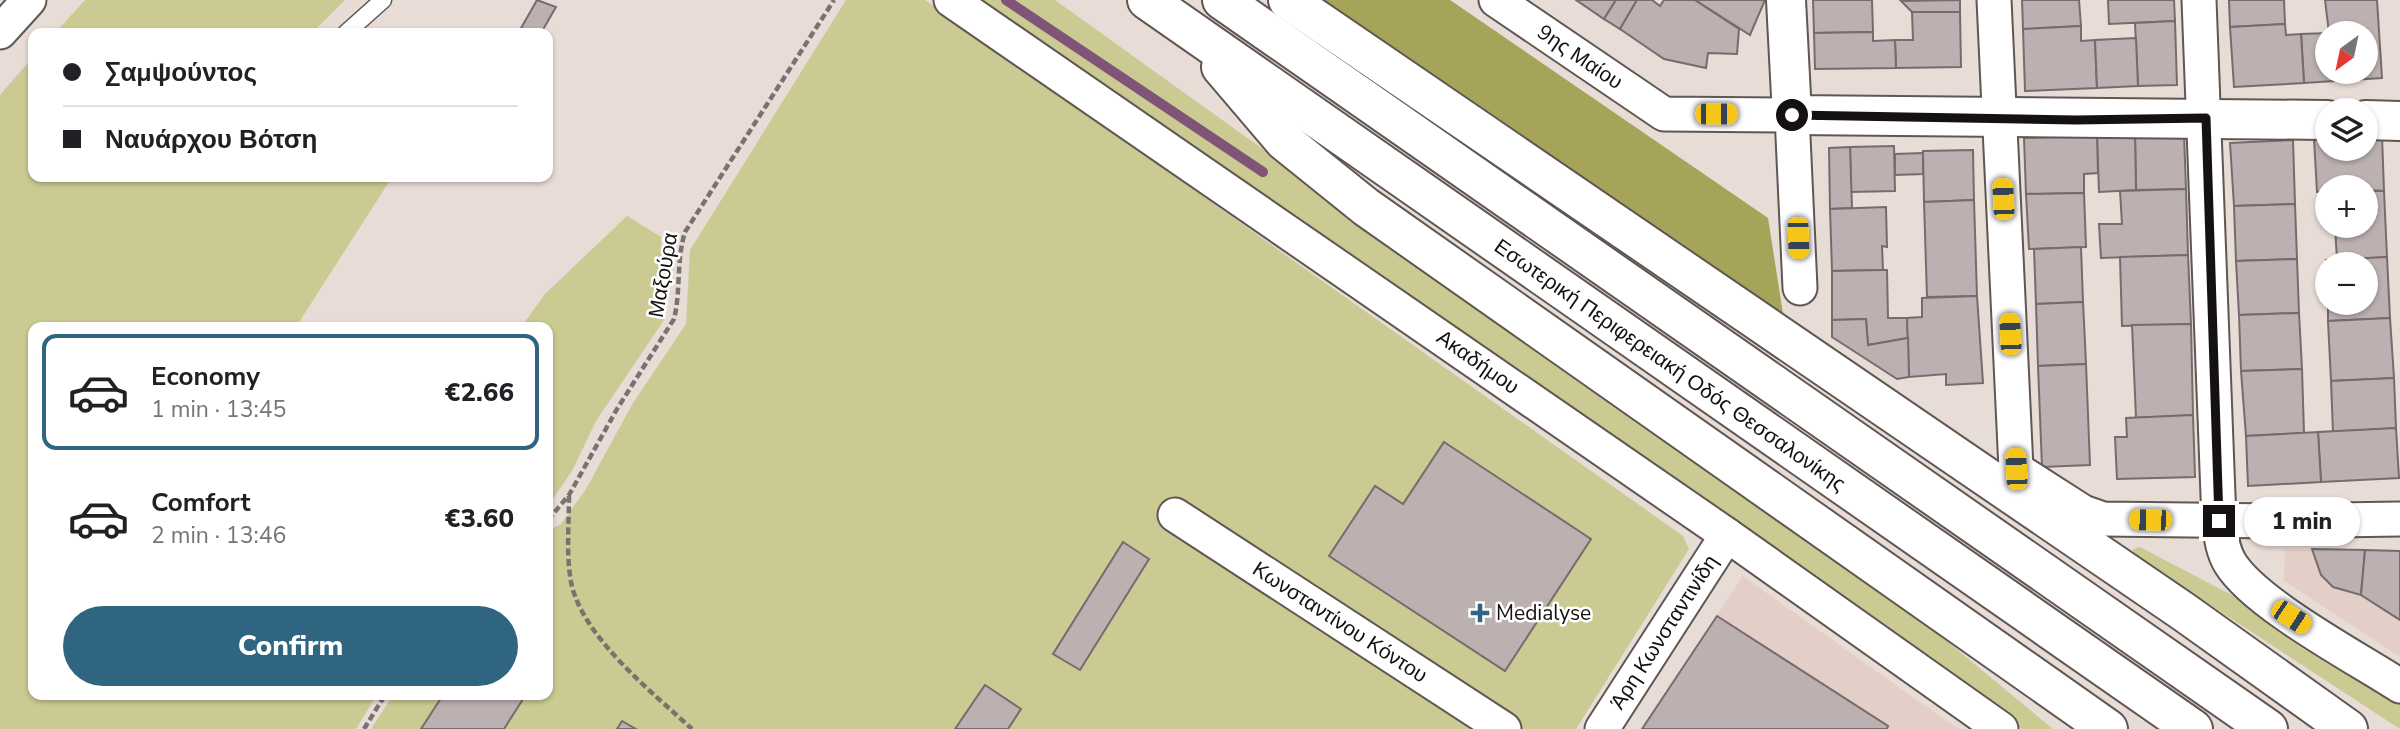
<!DOCTYPE html>
<html lang="en">
<head>
<meta charset="utf-8">
<style>
  :root { --surface:#fff; --page:#f6f6f6; --text:#202124; --muted:#757577; --line:#e0e0e0; --accent:#2f6581 }
  body { margin:0; font-family:"Nunito Sans",sans-serif; background:var(--page); color:var(--text); height:100vh; display:flex; flex-direction:column; font-size:26px; white-space:nowrap }
  * { box-sizing:border-box; margin:0 }
  p { font-size:23px; color:var(--muted) }
  .icon { flex:none; width:38px; height:38px; fill:none; stroke:currentColor; stroke-width:2; stroke-linecap:round; stroke-linejoin:round }
  .map { position:relative; flex:1; overflow:hidden }
  .panel { position:absolute; left:28px; top:322px; width:525px; height:378px; display:flex; flex-direction:column; background:var(--surface); border-radius:14px; box-shadow:0 2px 5px #0004 }
  .panel>* { flex:none }
  .top-card { position:absolute; left:28px; top:28px; width:525px; height:154px; border-radius:14px; box-shadow:0 2px 5px #0004; display:grid; align-content:center; height:154px; padding:0 35px; background:var(--surface) }
  .needle { width:46px; rotate:213deg }
  .controls { position:absolute; left:2315px; top:21px; display:grid; gap:14px }
  .controls a { display:grid; place-items:center; width:63px; height:63px; border-radius:50%; background:var(--surface); box-shadow:0 2px 5px #0004; font-size:35px }
  .end { position:absolute; width:32px; height:32px; margin:-16px; border:9px solid #151110; background:#fff; box-shadow:0 0 0 4px #fff }
  .from { border-radius:50% }
  .bubble { position:absolute; height:49px; border-radius:24px; background:var(--surface); box-shadow:0 2px 5px #0004; font-size:23px; font-weight:800; line-height:49px; text-align:center }
  .car { position:absolute; width:21px; height:42px; margin:-21px -10px; border-radius:9px; box-shadow:0 0 5px 2px #0007; background:linear-gradient(#f5c518 24%,#345 0 40%,#f5c518 0 76%,#345 0 86%,#f5c518 0) }
  .top-card b { display:flex; align-items:center; gap:24px; height:66px; font-size:26px }
  .top-card b+b { border-top:2px solid var(--line) }
  .top-card i { width:18px; height:18px; background:var(--text) }
  ul { padding:12px 0 0; list-style:none }
  li { display:flex; align-items:center; gap:21px; height:116px; margin:0 14px 10px; padding:0 21px; border:4px solid transparent; border-radius:14px }
  li div { flex:1 }
  li b { display:block; font-size:26px }
  li em { font-style:normal; font-weight:800 }
  li.selected { border-color:var(--accent) }
  li>.icon { width:63px; height:63px; stroke-width:1.5 }
  .primary-button { display:flex; gap:14px; margin-top:auto; padding:14px 35px }
  .primary-button a { flex:1; height:80px; border-radius:42px; background:var(--accent); color:#fff; font-size:28px; font-weight:800; line-height:80px; text-align:center }
  .map>svg:first-child { display:block }
  .built { fill:#e4cfc8 }
  .green { fill:#caca92 }
  .forest { fill:#a6a458 }
  .lines { fill:none; stroke-linecap:round; stroke-linejoin:round }
  .stream { stroke:#7f5476; stroke-width:10 }
  .building { fill:#bcb0b1; stroke:#776b6d; stroke-width:2; fill-rule:evenodd }
  .lane-casing { stroke:#605652; stroke-width:19 }
  .street-casing { stroke:#605652; stroke-width:37 }
  .secondary-casing { stroke:#605652; stroke-width:42 }
  .highway-casing { stroke:#605652; stroke-width:42 }
  .path { stroke:#7a726f; stroke-width:4.5; stroke-dasharray:7 3.5; stroke-linecap:butt }
  .lane { stroke:#fff; stroke-width:16 }
  .street { stroke:#fff; stroke-width:33 }
  .secondary { stroke:#fff; stroke-width:38 }
  .highway { stroke:#fff; stroke-width:38 }
  .route { stroke:#151110; stroke-width:9 }
  .poi-dot { fill:#2f6581; stroke:#fff; stroke-width:2.5 }
  .labels { text-anchor:middle; dominant-baseline:central; stroke-width:5; stroke-linejoin:round; paint-order:stroke }
  .street-label { font-size:21px; fill:#151110; stroke:#fff }
  .poi-label { font-size:21px; fill:#151110; stroke:#fff; text-anchor:start }
</style>
</head>
<body>
<div class="map">
<svg width="2400" height="729" viewBox="0 0 2400 729">
  <rect width="100%" height="100%" fill="#e8dcd7"/>
  <!-- built -->
  <g class="built">
    <polygon points="2285,549 2400,551 2400,657 2284,581"/>
    <polygon points="1743,576 1914,698 1959,729 1642,729"/>
  </g>
  <!-- green -->
  <g class="green">
    <polygon points="85,0 345,0 312,33 55,33"/>
    <polygon points="846,0 925,0 1683,536 1689,549 1576,729 371,729 393,695 548,695 548,531 561,524 586,489 633,403 686,324 690,250"/>
    <polygon points="971,0 1055,0 1932,629 2053,729 2022,729 1273,200"/>
    <polygon points="33,57 33,177 392,177 296,327 33,327 33,695 377,695 356,729 0,729 0,95"/>
    <polygon points="627,216 661,237 664,320 596,421 572,471 548,506 548,327 521,327 545,294"/>
    <polygon points="2140,547 2245,602 2400,704 2400,729 2134,555 2133,549"/>
  </g>
  <!-- forest -->
  <polygon class="forest" points="1318,0 1450,0 1768,218 1784,320"/>
  <g class="lines">
    <!-- stream -->
    <polyline class="stream" points="1006,0 1263,172"/>
  </g>
  <!-- building -->
  <g class="building">
    <polygon points="537,0 556,7 541,33 525,33 520,30"/>
    <polygon points="1576,0 1616,0 1604,19"/>
    <polygon points="1616,0 1637,0 1620,29 1604,19"/>
    <polygon points="1637,0 1652,0 1660,6 1664,0 1695,0 1739,29 1737,54 1708,53 1706,68 1664,59 1620,29"/>
    <polygon points="1695,0 1765,0 1750,35"/>
    <polygon points="1813,0 1872,0 1873,32 1814,33"/>
    <polygon points="1960,0 1960,12 1912,12 1901,1"/>
    <polygon points="2022,0 2079,0 2081,26 2023,29"/>
    <polygon points="2108,0 2174,0 2175,21 2109,24"/>
    <polygon points="2229,0 2284,0 2285,24 2230,27"/>
    <path d="M2325,0H2377L2382,78L2304,83L2301,34L2329,33ZM2328,33H2366V72H2328Z"/>
    <polygon points="1912,12 1960,12 1961,67 1896,68 1895,40 1913,40"/>
    <polygon points="2175,21 2177,85 2138,86 2135,23"/>
    <polygon points="2285,24 2286,35 2301,34 2304,83 2234,87 2230,27"/>
    <polygon points="2081,26 2081,41 2095,40 2097,88 2025,91 2023,29"/>
    <polygon points="1873,32 1873,41 1895,40 1896,68 1815,69 1814,33"/>
    <polygon points="2136,38 2138,86 2097,88 2095,40"/>
    <polygon points="2184,134 2186,189 2136,190 2135,135"/>
    <polygon points="2135,135 2136,190 2099,192 2097,136"/>
    <polygon points="2097,136 2098,173 2084,174 2084,193 2026,194 2024,138"/>
    <polygon points="2366,136 2382,136 2384,191 2328,187 2328,191 2317,192 2314,139 2328,138 2328,149 2366,149"/>
    <polygon points="2293,140 2295,204 2234,206 2230,143"/>
    <polygon points="1894,146 1895,191 1851,192 1850,147"/>
    <polygon points="1850,147 1852,208 1830,209 1829,148"/>
    <polygon points="1973,150 1974,200 1924,202 1923,151"/>
    <polygon points="1923,153 1923,174 1895,175 1895,154"/>
    <polygon points="2186,189 2188,255 2101,258 2099,224 2122,224 2120,191"/>
    <polygon points="2366,191 2384,191 2387,257 2337,260 2335,226 2366,226"/>
    <polygon points="2084,193 2086,247 2029,249 2026,194"/>
    <polygon points="1974,200 1977,296 1927,297 1924,202"/>
    <polygon points="2295,204 2297,259 2236,261 2234,206"/>
    <polygon points="1886,207 1887,247 1882,246 1883,270 1832,271 1830,209"/>
    <polygon points="2081,247 2083,302 2036,304 2034,249"/>
    <polygon points="2188,255 2191,324 2122,326 2120,257"/>
    <polygon points="2387,257 2390,318 2328,321 2328,303 2366,303 2366,264 2328,264 2328,295 2326,260"/>
    <polygon points="2297,259 2299,313 2239,315 2236,261"/>
    <polygon points="1883,270 1887,270 1888,318 1907,318 1908,338 1868,345 1866,319 1832,320 1832,271"/>
    <polygon points="1977,296 1983,383 1946,385 1946,374 1909,377 1907,318 1922,317 1922,298"/>
    <polygon points="2083,302 2086,364 2038,366 2036,304"/>
    <polygon points="2299,313 2302,369 2241,371 2239,315"/>
    <polygon points="2390,318 2394,378 2331,381 2328,321"/>
    <polygon points="1866,319 1868,345 1908,338 1909,377 1897,379 1832,337 1832,320"/>
    <polygon points="2191,324 2193,415 2136,418 2132,325"/>
    <polygon points="2086,364 2090,465 2042,467 2038,366"/>
    <polygon points="2302,369 2304,433 2246,436 2241,371"/>
    <polygon points="2394,378 2396,428 2333,432 2331,381"/>
    <polygon points="2193,415 2195,477 2117,479 2115,437 2127,437 2126,418"/>
    <polygon points="2396,428 2399,478 2321,482 2318,432"/>
    <polygon points="2318,432 2321,482 2248,486 2246,436"/>
    <polygon points="1444,442 1591,539 1505,671 1329,556 1375,486 1403,504"/>
    <polygon points="1123,542 1149,559 1080,670 1053,654"/>
    <polygon points="2312,549 2365,550 2361,595 2333,587 2321,575"/>
    <polygon points="2365,550 2400,551 2400,620 2361,595"/>
    <polygon points="1717,616 1888,726 1887,729 1642,729"/>
    <polygon points="985,685 1021,709 1008,729 955,729"/>
    <polygon points="443,695 517,695 523,699 504,729 421,729"/>
    <polygon points="622,721 636,729 617,729"/>
  </g>
  <g class="lines">
    <!-- lane casing -->
    <g class="lane-casing">
      <polyline id="lane" points="346,33 383,0"/>
    </g>
    <!-- street casing -->
    <g class="street-casing">
      <g id="street">
        <polyline points="951,0 1727,535 2001,729"/>
        <polyline points="1496,0 1664,114 1792,115 1800,288"/>
        <polyline points="1994,0 2016,469 2083,512 2103,519 2277,521 2400,519"/>
        <path d="M2199,0L2219,521C2221,535 2222,550 2230,563C2255,604 2357,658 2400,686"/>
        <polyline points="0,32 29,0"/>
        <polyline points="1175,515 1504,729"/>
        <polyline points="1602,729 1727,535"/>
      </g>
    </g>
    <!-- secondary casing -->
    <g class="secondary-casing">
      <g id="secondary">
        <polyline points="1786,0 1792,115 2328,120"/>
        <polyline points="2366,120 2400,121"/>
      </g>
    </g>
    <!-- highway casing -->
    <g class="highway-casing">
      <g id="highway">
        <polyline points="1147,0 2193,729"/>
        <polyline points="1222,0 2268,729"/>
        <polyline points="1288,0 2184,612 2348,729"/>
        <polyline points="1221,67 1284,141 1366,207 2108,729"/>
      </g>
    </g>
    <!-- path -->
    <g class="path">
      <path d="M569,496C569,524 566,554 571,582C582,637 652,692 692,729"/>
      <path d="M548,520L569,495L617,409L674,319C681,291 676,261 685,232L834,0"/>
      <polyline points="364,729 385,695"/>
    </g>
    <!-- lane -->
    <use href="#lane" class="lane"/>
    <!-- street -->
    <use href="#street" class="street"/>
    <!-- secondary -->
    <use href="#secondary" class="secondary"/>
    <!-- highway -->
    <use href="#highway" class="highway"/>
  </g>
  <g class="lines">
    <!-- route -->
    <polyline class="route" points="1792,115 2076,120 2206,118 2219,521"/>
  </g>
  <!-- markers -->
  <path class="poi-dot" d="M1476.5 602.5h7v7h7v7h-7v7h-7v-7h-7v-7h7z"/>
  <g class="labels">
    <!-- street labels -->
    <g class="street-label">
      <text transform="translate(1580 57) rotate(34)">9ης Μαίου</text>
      <text transform="translate(663 275) rotate(-80)">Μαξούρα</text>
      <text transform="translate(1478 362) rotate(35)">Ακαδήμου</text>
      <text transform="translate(1670 365) rotate(35)">Εσωτερική Περιφερειακή Οδός Θεσσαλονίκης</text>
      <text transform="translate(1340 622) rotate(33)">Κωνσταντίνου Κόντου</text>
      <text transform="translate(1664 632) rotate(-57)">Άρη Κωνσταντινίδη</text>
    </g>
    <!-- poi labels -->
    <g class="poi-label">
      <text x="1496" y="613">Medialyse</text>
    </g>
  </g>
</svg>
<div class="controls">
<a><svg class="needle" viewBox="-14 -14 28 28"><path d="M0-13l5 13h-10z" fill="#e53935"/><path d="M0 13l5-13h-10z" fill="#757577"/></svg></a>
<a><svg class="icon" aria-label="layers" viewBox="0 0 24 24"><path d="M12 4l9 5-9 5-9-5zM3 14l9 5 9-5"/></svg></a>
<a>+</a>
<a>−</a>
</div>
<i class="end from" style="left:1792px;top:115px"></i>
<i class="end" style="left:2219px;top:521px"></i>
<div class="bubble" style="left:2244px;top:497px;width:116px">1 min</div>
<i class="car" style="left:1716px;top:114px;rotate:90deg"></i>
<i class="car" style="left:2003px;top:199px;rotate:357deg"></i>
<i class="car" style="left:1798px;top:238px;rotate:178deg"></i>
<i class="car" style="left:2010px;top:334px;rotate:357deg"></i>
<i class="car" style="left:2016px;top:469px;rotate:357deg"></i>
<i class="car" style="left:2150px;top:520px;rotate:271deg"></i>
<i class="car" style="left:2291px;top:617px;rotate:123deg"></i>
<div class="top-card">
<b><i class="from"></i>Σαμψούντος</b>
<b><i></i>Ναυάρχου Βότση</b>
</div>
<section class="panel">
<ul>
<li class="selected"><svg class="icon" aria-label="car" viewBox="0 0 24 24"><path d="M5 17H2v-5l4-1 3-4h7l3 4 3 1v5h-3M9 17h6M6 11h13"/><circle cx="7" cy="17" r="2"/><circle cx="17" cy="17" r="2"/></svg><div><b>Economy</b><p>1 min · 13:45</p></div><em>€2.66</em></li>
<li><svg class="icon" aria-label="car" viewBox="0 0 24 24"><path d="M5 17H2v-5l4-1 3-4h7l3 4 3 1v5h-3M9 17h6M6 11h13"/><circle cx="7" cy="17" r="2"/><circle cx="17" cy="17" r="2"/></svg><div><b>Comfort</b><p>2 min · 13:46</p></div><em>€3.60</em></li>
</ul>
<div class="primary-button"><a>Confirm</a></div>
</section>
</div>
</body>
</html>
